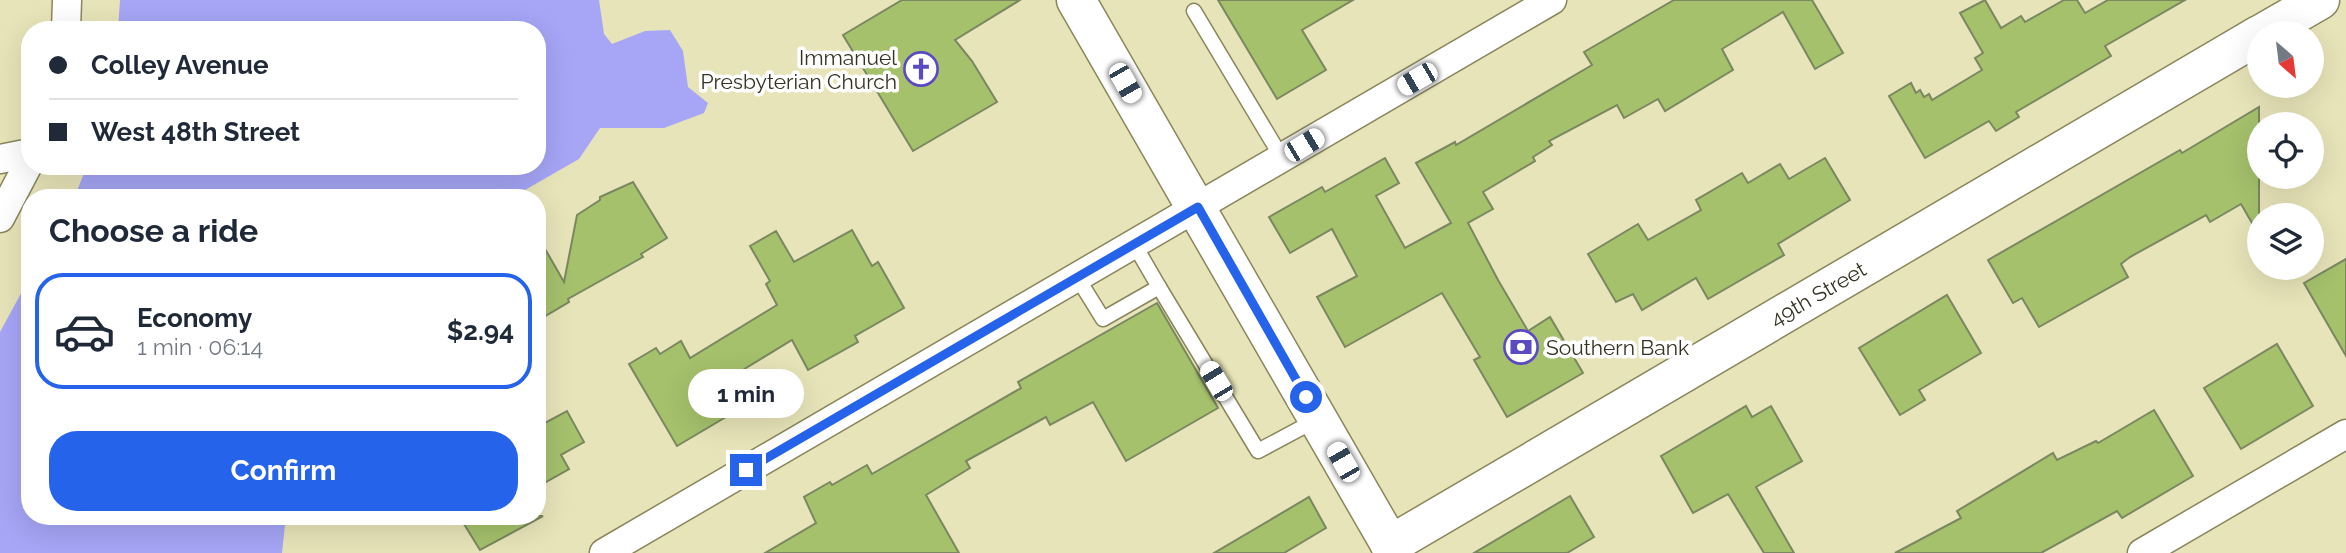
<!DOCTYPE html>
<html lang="en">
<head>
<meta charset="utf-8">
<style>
  :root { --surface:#fff; --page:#f2f2f3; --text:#1f2937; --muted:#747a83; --line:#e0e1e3; --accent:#2563eb }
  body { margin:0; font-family:Raleway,sans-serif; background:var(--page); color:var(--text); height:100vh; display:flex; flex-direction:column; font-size:26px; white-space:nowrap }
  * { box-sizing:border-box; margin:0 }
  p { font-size:23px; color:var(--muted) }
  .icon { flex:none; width:38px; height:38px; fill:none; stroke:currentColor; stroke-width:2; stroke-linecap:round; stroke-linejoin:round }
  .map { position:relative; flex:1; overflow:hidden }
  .panel { position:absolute; left:21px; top:189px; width:525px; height:336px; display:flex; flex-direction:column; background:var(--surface); border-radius:28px; box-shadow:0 7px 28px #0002 }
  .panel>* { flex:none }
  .hud { position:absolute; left:21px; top:21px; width:525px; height:154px; border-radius:28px; box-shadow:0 7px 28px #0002; display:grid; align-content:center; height:154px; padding:0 28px; background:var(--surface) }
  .needle { width:46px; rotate:152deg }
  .controls { position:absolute; left:2247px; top:21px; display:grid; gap:14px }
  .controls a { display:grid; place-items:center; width:77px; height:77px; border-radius:50%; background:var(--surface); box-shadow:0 7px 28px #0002; font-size:35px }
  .end { position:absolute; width:32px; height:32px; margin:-16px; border:9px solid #2563eb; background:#fff; box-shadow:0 0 0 4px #fff }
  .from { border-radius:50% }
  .bubble { position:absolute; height:49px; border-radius:24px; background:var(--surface); box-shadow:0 7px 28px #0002; font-size:23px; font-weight:700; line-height:49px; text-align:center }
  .car { position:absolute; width:21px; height:42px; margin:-21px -10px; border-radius:9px; box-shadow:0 0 5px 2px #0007; background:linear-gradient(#fff 24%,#345 0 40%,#fff 0 76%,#345 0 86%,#fff 0) }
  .hud b { display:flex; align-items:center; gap:24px; height:66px; font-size:26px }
  .hud b+b { border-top:2px solid var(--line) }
  .hud i { width:18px; height:18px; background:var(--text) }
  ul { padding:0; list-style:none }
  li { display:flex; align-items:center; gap:21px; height:116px; margin:0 14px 10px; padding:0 14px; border:4px solid transparent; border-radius:28px }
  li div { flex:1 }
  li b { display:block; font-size:26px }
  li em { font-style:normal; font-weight:700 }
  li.active { border-color:var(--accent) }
  li>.icon { width:63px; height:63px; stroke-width:1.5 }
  h2 { padding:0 28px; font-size:32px; line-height:84px }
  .primary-button { display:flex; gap:14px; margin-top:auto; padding:14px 28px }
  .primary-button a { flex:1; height:80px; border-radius:28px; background:var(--accent); color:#fff; font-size:28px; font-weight:700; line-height:80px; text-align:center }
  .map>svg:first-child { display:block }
  .water { fill:#a6a5f6 }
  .building { fill:#a5c16c; stroke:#7a8761; stroke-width:2 }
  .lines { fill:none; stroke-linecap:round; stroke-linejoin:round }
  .lane-casing { stroke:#89865d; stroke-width:17 }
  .street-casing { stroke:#89865d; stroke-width:31 }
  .secondary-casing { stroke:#89865d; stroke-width:41 }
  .lane { stroke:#fff; stroke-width:14 }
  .street { stroke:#fff; stroke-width:28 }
  .secondary { stroke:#fff; stroke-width:38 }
  .route { stroke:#2563eb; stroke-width:9 }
  .labels { text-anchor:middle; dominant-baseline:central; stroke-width:7; stroke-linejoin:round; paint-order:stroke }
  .poi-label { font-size:21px; fill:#343322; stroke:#fff; text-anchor:end }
  .street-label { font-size:21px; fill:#343322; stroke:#fff }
</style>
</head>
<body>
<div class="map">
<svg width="2346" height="553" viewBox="0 0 2346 553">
  <rect width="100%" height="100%" fill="#e8e4b9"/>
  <!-- water -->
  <g class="water">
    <polygon points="120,0 599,0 604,34 612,44 645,31 670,30 683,51 688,87 708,103 704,113 664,128 600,128 579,159 511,198 74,198 87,166 537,166 537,30 118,30"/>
    <polygon points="30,277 30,516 286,516 282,553 0,553 0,332"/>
  </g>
  <!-- building -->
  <g class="building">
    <polygon points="902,0 1020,0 955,40 972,61 997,102 913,151 843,35"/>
    <polygon points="1218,0 1353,0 1302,30 1326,70 1277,99"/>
    <polygon points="1674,0 1812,0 1843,53 1815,69 1783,12 1722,49 1733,70 1665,111 1658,99 1624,118 1617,105 1549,141 1552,145 1533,157 1535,161 1483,192 1493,209 1468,223 1498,280 1528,331 1550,317 1583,373 1507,417 1474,360 1480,357 1442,293 1345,347 1317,297 1357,276 1332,229 1290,253 1269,217 1322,187 1325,192 1385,158 1399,183 1376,196 1405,248 1451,223 1416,163 1455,142 1456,145 1592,65 1584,52"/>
    <polygon points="1985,0 2001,28 2021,16 2025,22 2064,0 2077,0 2085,13 2108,0 2185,0 2105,46 2111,56 2016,112 2019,117 1996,131 1989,121 1925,158 1889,96 1911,83 1916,93 1920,90 1924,97 1929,94 1932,100 1982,70 1975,58 1983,53 1960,13"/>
    <polygon points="2259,107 2259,235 2241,204 2210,222 2206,215 2130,257 2121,264 2128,277 2039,327 2022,298 2013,303 1988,260 2180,150 2182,153"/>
    <polygon points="1825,158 1850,200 1778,244 1784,255 1708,299 1696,278 1642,310 1633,294 1616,302 1588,254 1638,224 1648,240 1701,210 1696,200 1742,173 1748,183 1780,164 1789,179"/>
    <polygon points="633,182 667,238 641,254 643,257 568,299 569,302 537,321 537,235 564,282 577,215 600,200 600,197"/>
    <polygon points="852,230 872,266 878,262 904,308 855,336 858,342 808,370 792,340 746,368 710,391 726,417 677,446 629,364 656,348 660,354 681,341 690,358 777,305 766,284 770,281 750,246 776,231 794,262"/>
    <polygon points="2346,259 2346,356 2304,283"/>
    <polygon points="1947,295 1981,353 1919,390 1925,400 1900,415 1859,348"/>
    <polygon points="1157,303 1218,408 1126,461 1093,402 1050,425 1046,417 966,461 970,468 926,495 959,553 765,553 816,523 804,497 830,482 832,485 867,465 872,474 1021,388 1018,382"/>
    <polygon points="2277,344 2313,406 2241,449 2204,388"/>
    <polygon points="1746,406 1752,417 1771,406 1802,461 1756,487 1794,553 1764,553 1728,494 1693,513 1661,456"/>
    <polygon points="537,409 545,423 567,411 584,442 561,455 569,469 537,487"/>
    <polygon points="2154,410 2193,476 2122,518 2117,511 2041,553 1895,553 1961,518 1957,511 2053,453 2057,460 2096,441 2098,443"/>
    <polygon points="1570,496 1594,537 1567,553 1474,553"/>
    <polygon points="1309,497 1326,528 1284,553 1214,553"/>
    <polygon points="459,516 543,516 480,550"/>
  </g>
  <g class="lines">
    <!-- lane casing -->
    <g class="lane-casing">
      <g id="lane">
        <polyline points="1194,11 1282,158"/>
        <polyline points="1077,277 1103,319 1159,287 1134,244"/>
        <polyline points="1159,287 1258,451 1316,420"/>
      </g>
    </g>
    <!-- street casing -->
    <g class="street-casing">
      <g id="street">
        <polyline points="66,30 67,0"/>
        <polyline points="0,159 30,153"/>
        <polyline points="0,218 30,161"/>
        <polyline points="604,553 1552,0"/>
        <polyline points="2142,553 2346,434"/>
      </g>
    </g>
    <!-- secondary casing -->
    <g class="secondary-casing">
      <g id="secondary">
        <polyline points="1076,0 1395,553"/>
        <polyline points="2263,33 2320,0"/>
        <polyline points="1390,545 2259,35"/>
      </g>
    </g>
    <!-- lane -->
    <use href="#lane" class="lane"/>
    <!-- street -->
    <use href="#street" class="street"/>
    <!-- secondary -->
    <use href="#secondary" class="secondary"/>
  </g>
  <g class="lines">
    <!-- route -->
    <polyline class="route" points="746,470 1198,207 1306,397"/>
  </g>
  <!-- icons -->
  <defs>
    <g id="church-ring" transform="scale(1.75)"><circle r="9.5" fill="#fff" stroke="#5b4ac2" stroke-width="1.5"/><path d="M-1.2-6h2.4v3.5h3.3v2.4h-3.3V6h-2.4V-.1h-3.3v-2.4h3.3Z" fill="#5b4ac2"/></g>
    <g id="bank-ring" transform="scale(1.75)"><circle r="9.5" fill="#fff" stroke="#5b4ac2" stroke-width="1.5"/><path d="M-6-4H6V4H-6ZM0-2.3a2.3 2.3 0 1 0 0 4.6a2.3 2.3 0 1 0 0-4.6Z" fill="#5b4ac2"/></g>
  </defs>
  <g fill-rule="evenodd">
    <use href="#church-ring" x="921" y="69"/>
    <use href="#bank-ring" x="1521" y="347"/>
  </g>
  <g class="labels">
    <!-- poi labels -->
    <g class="poi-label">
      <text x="897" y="57">Immanuel<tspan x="897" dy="24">Presbyterian Church</tspan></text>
      <text x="1546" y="347" text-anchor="start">Southern Bank</text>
    </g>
    <!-- street labels -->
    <g class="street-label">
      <text transform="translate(1818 294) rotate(-30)">49th Street</text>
    </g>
  </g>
</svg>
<div class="controls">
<a><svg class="needle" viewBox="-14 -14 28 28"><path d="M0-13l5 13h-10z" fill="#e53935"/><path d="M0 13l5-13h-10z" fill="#747a83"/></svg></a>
<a><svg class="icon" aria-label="locate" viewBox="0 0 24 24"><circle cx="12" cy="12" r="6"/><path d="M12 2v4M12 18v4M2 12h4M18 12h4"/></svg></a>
<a><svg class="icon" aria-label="layers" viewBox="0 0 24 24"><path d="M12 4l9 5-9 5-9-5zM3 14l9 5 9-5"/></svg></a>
</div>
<i class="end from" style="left:1306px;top:397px"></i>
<i class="end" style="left:746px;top:470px"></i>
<div class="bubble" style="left:688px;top:369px;width:116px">1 min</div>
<i class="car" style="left:1417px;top:79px;rotate:240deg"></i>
<i class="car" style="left:1125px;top:83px;rotate:150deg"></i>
<i class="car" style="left:1304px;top:145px;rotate:59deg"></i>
<i class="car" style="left:1216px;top:381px;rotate:329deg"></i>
<i class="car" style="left:1343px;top:462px;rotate:330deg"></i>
<div class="hud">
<b><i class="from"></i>Colley Avenue</b>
<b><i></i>West 48th Street</b>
</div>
<section class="panel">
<h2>Choose a ride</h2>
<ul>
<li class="active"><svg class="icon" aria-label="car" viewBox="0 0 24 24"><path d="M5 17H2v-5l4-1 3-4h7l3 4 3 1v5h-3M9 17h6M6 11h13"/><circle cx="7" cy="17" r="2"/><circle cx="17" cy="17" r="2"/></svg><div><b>Economy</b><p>1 min · 06:14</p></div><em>$2.94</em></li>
</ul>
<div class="primary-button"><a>Confirm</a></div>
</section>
</div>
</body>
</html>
